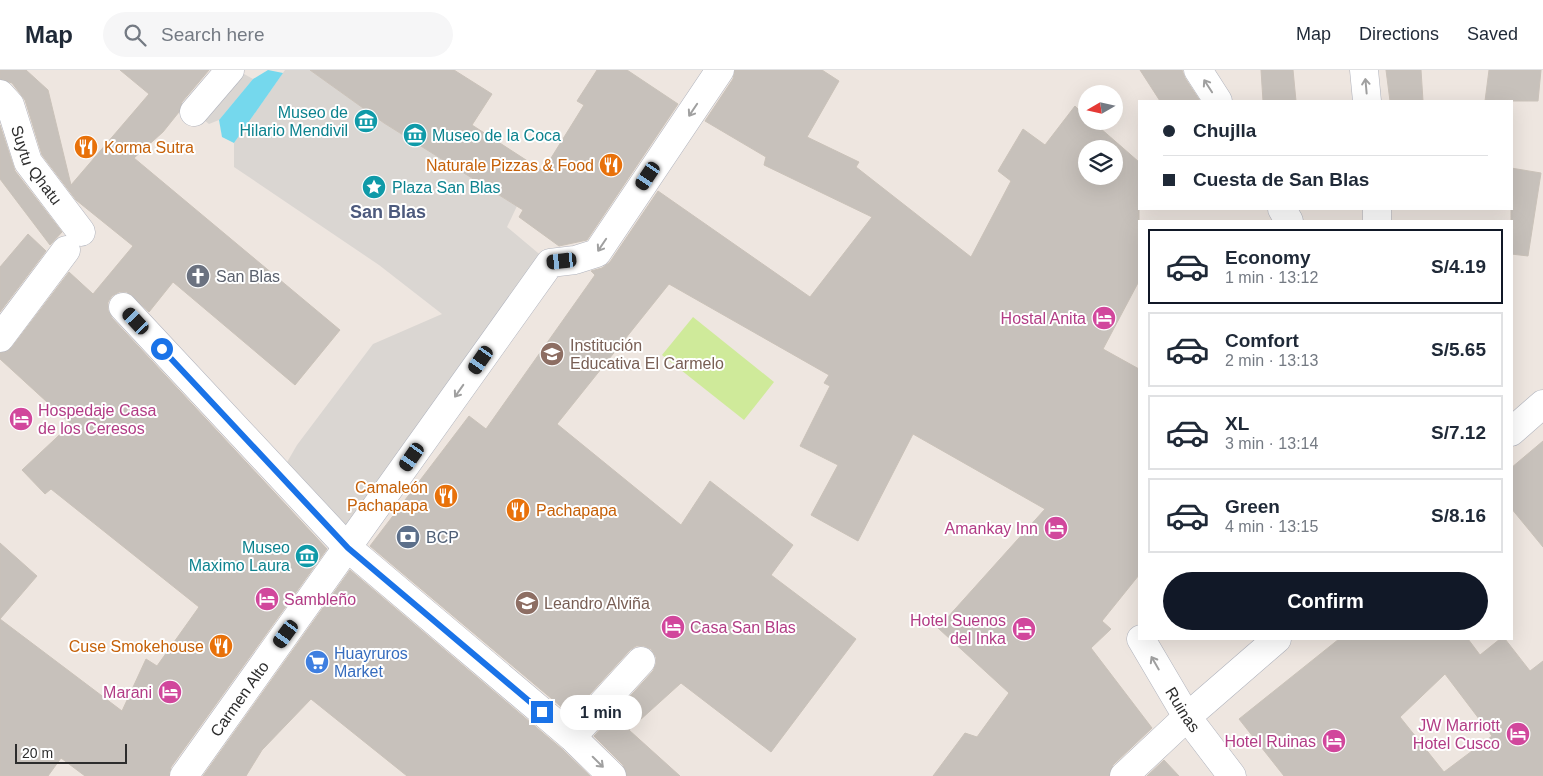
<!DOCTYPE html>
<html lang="en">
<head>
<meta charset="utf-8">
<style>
  :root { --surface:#fff; --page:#f6f6f7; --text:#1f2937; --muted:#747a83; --line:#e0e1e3; --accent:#111827 }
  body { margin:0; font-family:Helvetica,sans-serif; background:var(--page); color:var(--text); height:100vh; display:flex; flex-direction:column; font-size:19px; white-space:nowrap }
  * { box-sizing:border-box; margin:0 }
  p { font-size:16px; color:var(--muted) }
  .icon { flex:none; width:28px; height:28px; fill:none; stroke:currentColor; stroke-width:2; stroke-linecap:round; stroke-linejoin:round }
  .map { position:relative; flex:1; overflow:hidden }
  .details { position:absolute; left:1138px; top:150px; width:375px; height:420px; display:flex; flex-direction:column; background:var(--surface); border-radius:0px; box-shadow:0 5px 20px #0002 }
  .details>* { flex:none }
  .hud { position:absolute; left:1138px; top:30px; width:375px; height:110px; border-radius:0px; box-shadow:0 5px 20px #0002; display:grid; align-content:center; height:110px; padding:0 25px; background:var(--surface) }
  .needle { width:32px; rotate:261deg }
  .tools { position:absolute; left:1078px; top:15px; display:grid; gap:10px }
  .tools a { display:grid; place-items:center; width:45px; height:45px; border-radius:50%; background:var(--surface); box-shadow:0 5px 20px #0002; font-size:25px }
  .scale { position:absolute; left:15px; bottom:12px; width:112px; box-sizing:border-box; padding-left:5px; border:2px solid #2d2d2d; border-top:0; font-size:14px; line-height:18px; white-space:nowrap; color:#2d2d2d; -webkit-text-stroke:4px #fff; paint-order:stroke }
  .end { position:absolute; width:22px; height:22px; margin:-11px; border:6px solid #1a73e8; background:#fff; box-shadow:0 0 0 2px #fff }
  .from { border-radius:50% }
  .bubble { position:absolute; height:35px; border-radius:18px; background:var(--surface); box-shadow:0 5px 20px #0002; font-size:16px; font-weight:700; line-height:35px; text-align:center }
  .car { position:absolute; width:15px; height:30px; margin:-15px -8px; border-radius:6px; box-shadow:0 0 4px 1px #0007; background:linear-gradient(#222 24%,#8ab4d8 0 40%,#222 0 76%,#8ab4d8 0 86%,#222 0) }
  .hud b { display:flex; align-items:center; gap:18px; height:48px; font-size:19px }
  .hud b+b { border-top:1px solid var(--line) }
  .hud i { width:12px; height:12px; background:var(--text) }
  ul { padding:9px 0 0; list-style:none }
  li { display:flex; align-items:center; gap:15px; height:75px; margin:0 10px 8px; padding:0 15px; border:2px solid var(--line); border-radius:0px }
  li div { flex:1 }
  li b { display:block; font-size:19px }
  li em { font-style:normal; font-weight:700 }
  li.selected { border-color:var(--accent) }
  li>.icon { width:45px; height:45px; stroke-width:1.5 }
  .button { display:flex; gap:10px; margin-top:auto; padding:10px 25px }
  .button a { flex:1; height:58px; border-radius:30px; background:var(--accent); color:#fff; font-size:20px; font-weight:700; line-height:58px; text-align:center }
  header { display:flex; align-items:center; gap:30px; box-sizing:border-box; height:70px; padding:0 25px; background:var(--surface); border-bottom:1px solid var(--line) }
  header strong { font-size:24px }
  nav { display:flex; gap:28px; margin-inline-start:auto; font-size:18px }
  .search { width:350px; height:45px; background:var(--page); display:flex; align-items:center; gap:12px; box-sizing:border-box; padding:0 18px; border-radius:28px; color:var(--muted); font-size:19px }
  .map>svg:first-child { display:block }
  .pitch { fill:#cfea9a }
  .plaza { fill:#dad6d2 }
  .water { fill:#75d8ed }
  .building { fill:#c7c1bb; stroke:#cac2b9; fill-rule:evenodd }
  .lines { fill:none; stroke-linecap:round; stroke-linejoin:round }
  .street-casing { stroke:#b0b3bd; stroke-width:29 }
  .secondary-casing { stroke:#b0b3bd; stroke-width:29 }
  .street { stroke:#fff; stroke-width:28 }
  .secondary { stroke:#fff; stroke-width:28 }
  .oneway { stroke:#a0a0a0 }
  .route { stroke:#1a73e8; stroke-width:6 }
  .labels { text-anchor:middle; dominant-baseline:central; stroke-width:4; stroke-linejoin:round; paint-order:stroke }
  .culture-label { font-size:16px; fill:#0d838f; stroke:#fff; text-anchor:end }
  .food-label { font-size:16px; fill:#c56008; stroke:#fff; text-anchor:end }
  .street-label { font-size:16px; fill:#2d2d2d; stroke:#fff }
  .worship-label { font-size:16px; fill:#5b616d; stroke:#fff; text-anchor:start }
  .hotel-label { font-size:16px; fill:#b23c85; stroke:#fff; text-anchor:end }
  .education-label { font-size:16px; fill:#785e54; stroke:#fff; text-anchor:start }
  .service-label { font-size:16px; fill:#4e5e75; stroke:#fff; text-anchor:start }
  .shop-label { font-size:16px; fill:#366cbe; stroke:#fff; text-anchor:start }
  .neighbourhood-label { font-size:18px; font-weight:bold; fill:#4d5a7d; stroke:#fff }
</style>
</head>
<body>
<header>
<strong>Map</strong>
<div class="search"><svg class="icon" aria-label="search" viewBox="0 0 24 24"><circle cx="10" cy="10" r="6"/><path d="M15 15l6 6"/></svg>Search here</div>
<nav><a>Map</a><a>Directions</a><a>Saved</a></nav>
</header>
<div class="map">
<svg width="1543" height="706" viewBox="0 0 1543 706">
  <rect width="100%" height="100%" fill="#eee6e0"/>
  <!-- pitch -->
  <polygon class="pitch" points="693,247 774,312 744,350 662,285"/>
  <!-- plaza -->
  <g class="plaza">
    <polygon points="237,0 253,9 219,50 209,54 194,42"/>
    <polygon points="285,0 310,0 384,53 517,136 507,157 550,193 348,478 279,406 297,375 373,274 442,244 379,195 234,97 234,73"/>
  </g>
  <!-- water -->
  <polygon class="water" points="268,0 283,3 234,73 222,67 219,50 253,9"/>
  <!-- building -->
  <g class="building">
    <polygon points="0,0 26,0 48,20 71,115 149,24 120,0 209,0 182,32 179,42 163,62 134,88 340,260 295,315 173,212 149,242 127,222 119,222 112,226 108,232 108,240 112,248 327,479 171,697 169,706 85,706 61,688 48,706 0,706 0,473 37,506 0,549 122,641 146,589 157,596 199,537 51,419 45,424 22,400 71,354 0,289 0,283 12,277 69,202 93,224 133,176 76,130 42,85 25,30 12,13 0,9"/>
    <polygon points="310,0 454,0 492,24 472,55 543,101 584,35 577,31 597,0 627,0 678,34 587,170 559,176 519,147 523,140 384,53"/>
    <path d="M735,0H822L839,11L807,67L859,92L856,97L971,187L1011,111L998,101L1023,59L1045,75L1075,36L1086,47V51H1092L1139,92V211L1103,279L1139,299V505L1102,551L1111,559L1091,578L1152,658L1113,695L1109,706H933L965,663L977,667L1009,623L938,558L1045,439L913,364L858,471L811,445L838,395L800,376L830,316L824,313L829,305L669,214L557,354L681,455L710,411L793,475L771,505L856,569L771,682L681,613L629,660L680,706H627L623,695L594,666L653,601L656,594V587L651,579L644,576H636L630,580L571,645L370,476L469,346L486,359L595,205L591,201L602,198L610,192L658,121L810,227L872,147L764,95L766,87L705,51L733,9ZM1086,79H1114V106H1086Z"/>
    <polygon points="1140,0 1182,0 1185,8 1200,31 1160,31"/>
    <polygon points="1261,0 1293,0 1296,31 1263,31"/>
    <polygon points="1386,0 1421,0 1423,31 1390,31"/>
    <polygon points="1489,0 1541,0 1538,31 1485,31"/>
    <polygon points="0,55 15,101 62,162 50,175 0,109"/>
    <polygon points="1511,98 1541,103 1528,186 1511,184"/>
    <polygon points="28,164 46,181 0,242 0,197"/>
    <polygon points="1543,371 1543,477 1511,438 1511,398"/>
    <polygon points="350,500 562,679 590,706 407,706 311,629 262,680 246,706 203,706"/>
    <path d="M1339,569H1468L1480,585L1500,569H1505L1530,601L1543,591V706H1284L1239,649ZM1445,604L1492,666L1444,702L1400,647Z"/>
    <polygon points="1164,690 1179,706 1147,706"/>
  </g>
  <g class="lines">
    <!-- street casing -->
    <g class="street-casing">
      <g id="street">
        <polyline points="1198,0 1218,31"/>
        <polyline points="1364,0 1367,31"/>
        <path id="s1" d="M0,24L10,35L28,92L81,162"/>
        <polyline points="194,42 230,0"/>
        <polyline points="1282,139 1289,151"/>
        <polyline points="1377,139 1377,151"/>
        <polyline points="123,237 348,478 572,667 612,706"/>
        <polyline points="0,268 66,180"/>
        <path id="s2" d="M1141,569L1187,647L1232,706"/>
        <polyline points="572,667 641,591"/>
        <path id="s3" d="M184,706L550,193L575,190L597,183L720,0"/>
        <polyline points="1124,706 1187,647"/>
      </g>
    </g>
    <!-- secondary casing -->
    <g class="secondary-casing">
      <g id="secondary">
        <polyline points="1511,362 1543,334"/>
        <polyline points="1187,647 1277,569"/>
      </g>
    </g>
    <!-- street -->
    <use href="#street" class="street"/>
    <!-- secondary -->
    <use href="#secondary" class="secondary"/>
  </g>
  <!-- one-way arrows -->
  <defs><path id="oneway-shaft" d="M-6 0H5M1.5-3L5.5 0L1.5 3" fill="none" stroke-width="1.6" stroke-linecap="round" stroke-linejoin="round" transform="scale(1.25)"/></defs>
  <g class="oneway">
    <use href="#oneway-shaft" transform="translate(1208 16) rotate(-123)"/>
    <use href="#oneway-shaft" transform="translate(1366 16) rotate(-95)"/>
    <use href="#oneway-shaft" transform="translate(693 40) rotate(124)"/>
    <use href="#oneway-shaft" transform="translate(602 175) rotate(124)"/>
    <use href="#oneway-shaft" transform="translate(459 321) rotate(125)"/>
    <use href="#oneway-shaft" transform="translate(1155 593) rotate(-120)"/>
    <use href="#oneway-shaft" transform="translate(598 692) rotate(45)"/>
  </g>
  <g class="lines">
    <!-- route -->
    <polyline class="route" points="162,279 348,478 542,642"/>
  </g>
  <!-- icons -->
  <defs>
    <g id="museum-disc" transform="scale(1.25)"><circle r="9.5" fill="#0f9aa8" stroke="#fff"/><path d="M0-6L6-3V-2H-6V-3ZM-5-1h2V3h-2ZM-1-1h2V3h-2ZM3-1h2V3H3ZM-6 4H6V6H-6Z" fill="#fff"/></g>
    <g id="restaurant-disc" transform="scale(1.25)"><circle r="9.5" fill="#e8710a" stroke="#fff"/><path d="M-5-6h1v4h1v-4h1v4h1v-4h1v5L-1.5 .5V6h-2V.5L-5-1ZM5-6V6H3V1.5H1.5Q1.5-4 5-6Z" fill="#fff"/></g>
    <g id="sight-disc" transform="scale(1.25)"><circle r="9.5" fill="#0f9aa8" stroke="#fff"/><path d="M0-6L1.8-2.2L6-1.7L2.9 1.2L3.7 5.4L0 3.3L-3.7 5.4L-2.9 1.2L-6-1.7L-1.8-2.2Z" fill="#fff"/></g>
    <g id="church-disc" transform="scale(1.25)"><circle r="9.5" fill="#6b7280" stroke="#fff"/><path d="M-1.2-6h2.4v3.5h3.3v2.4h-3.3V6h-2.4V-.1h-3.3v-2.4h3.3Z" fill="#fff"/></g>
    <g id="hotel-disc" transform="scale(1.25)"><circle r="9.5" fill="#d1479c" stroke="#fff"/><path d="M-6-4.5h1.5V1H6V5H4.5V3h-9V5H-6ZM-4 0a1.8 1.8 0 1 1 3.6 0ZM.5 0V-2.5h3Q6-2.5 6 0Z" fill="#fff"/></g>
    <g id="school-disc" transform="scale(1.25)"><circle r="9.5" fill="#8d6e63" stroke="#fff"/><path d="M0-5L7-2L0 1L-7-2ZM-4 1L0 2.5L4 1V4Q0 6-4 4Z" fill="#fff"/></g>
    <g id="bank-disc" transform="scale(1.25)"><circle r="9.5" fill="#5c6f8a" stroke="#fff"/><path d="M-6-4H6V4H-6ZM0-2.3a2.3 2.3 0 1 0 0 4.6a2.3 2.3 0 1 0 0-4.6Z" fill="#fff"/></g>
    <g id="supermarket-disc" transform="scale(1.25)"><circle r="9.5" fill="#3f7fe0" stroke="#fff"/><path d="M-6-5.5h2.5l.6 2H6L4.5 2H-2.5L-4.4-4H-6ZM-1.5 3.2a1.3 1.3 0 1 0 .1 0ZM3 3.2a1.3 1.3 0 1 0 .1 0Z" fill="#fff"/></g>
  </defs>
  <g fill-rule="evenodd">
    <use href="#museum-disc" x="366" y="51"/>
    <use href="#museum-disc" x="415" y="65"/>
    <use href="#restaurant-disc" x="86" y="77"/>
    <use href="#restaurant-disc" x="611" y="95"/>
    <use href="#sight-disc" x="374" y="117"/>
    <use href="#church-disc" x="198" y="206"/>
    <use href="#hotel-disc" x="1104" y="248"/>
    <use href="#school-disc" x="552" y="284"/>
    <use href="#hotel-disc" x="21" y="349"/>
    <use href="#restaurant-disc" x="446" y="426"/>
    <use href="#restaurant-disc" x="518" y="440"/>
    <use href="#hotel-disc" x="1056" y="458"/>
    <use href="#bank-disc" x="408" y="467"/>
    <use href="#museum-disc" x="307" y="486"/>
    <use href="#hotel-disc" x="267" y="529"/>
    <use href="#school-disc" x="527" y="533"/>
    <use href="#hotel-disc" x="673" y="557"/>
    <use href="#hotel-disc" x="1024" y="559"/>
    <use href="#restaurant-disc" x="221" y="576"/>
    <use href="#supermarket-disc" x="317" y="592"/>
    <use href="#hotel-disc" x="170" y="622"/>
    <use href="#hotel-disc" x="1518" y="664"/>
    <use href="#hotel-disc" x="1334" y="671"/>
  </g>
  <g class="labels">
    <!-- culture labels -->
    <g class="culture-label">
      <text x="348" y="42">Museo de<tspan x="348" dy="18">Hilario Mendivil</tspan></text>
      <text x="432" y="65" text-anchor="start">Museo de la Coca</text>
      <text x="392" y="117" text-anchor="start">Plaza San Blas</text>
      <text x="290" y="477">Museo<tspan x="290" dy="18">Maximo Laura</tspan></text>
    </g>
    <!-- food labels -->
    <g class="food-label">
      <text x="104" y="77" text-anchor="start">Korma Sutra</text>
      <text x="594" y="95">Naturale Pizzas &amp; Food</text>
      <text x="428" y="417">Camaleón<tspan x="428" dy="18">Pachapapa</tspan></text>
      <text x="536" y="440" text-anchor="start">Pachapapa</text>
      <text x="204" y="576">Cuse Smokehouse</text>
    </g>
    <!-- street labels -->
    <g class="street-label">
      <text stroke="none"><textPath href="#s1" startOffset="81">Suytu Qhatu</textPath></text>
      <text stroke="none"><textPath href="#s3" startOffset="95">Carmen Alto</textPath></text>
      <text stroke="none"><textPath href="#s2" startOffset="82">Ruinas</textPath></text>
    </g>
    <!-- worship labels -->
    <g class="worship-label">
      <text x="216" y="206">San Blas</text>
    </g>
    <!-- hotel labels -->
    <g class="hotel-label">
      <text x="1086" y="248">Hostal Anita</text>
      <text x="38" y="340" text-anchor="start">Hospedaje Casa<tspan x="38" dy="18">de los Ceresos</tspan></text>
      <text x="1038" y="458">Amankay Inn</text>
      <text x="284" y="529" text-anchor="start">Sambleño</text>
      <text x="1006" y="550">Hotel Suenos<tspan x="1006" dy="18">del Inka</tspan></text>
      <text x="690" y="557" text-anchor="start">Casa San Blas</text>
      <text x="152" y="622">Marani</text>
      <text x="1500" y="655">JW Marriott<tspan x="1500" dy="18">Hotel Cusco</tspan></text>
      <text x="1316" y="671">Hotel Ruinas</text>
    </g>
    <!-- education labels -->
    <g class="education-label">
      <text x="570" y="275">Institución<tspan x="570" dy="18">Educativa El Carmelo</tspan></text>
      <text x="544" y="533">Leandro Alviña</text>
    </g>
    <!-- service labels -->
    <g class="service-label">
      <text x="426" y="467">BCP</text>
    </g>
    <!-- shop labels -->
    <g class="shop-label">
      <text x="334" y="583">Huayruros<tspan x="334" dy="18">Market</tspan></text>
    </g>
    <!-- neighbourhood labels -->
    <g class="neighbourhood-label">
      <text x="388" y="142">San Blas</text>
    </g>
  </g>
</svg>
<div class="tools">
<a><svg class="needle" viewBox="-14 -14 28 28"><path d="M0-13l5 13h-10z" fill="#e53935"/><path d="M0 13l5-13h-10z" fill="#747a83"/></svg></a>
<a><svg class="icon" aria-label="layers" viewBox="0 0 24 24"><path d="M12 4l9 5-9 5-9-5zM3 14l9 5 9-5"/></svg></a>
</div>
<div class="scale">20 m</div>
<i class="end from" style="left:162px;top:279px"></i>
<i class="end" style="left:542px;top:642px"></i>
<div class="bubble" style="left:560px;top:625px;width:82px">1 min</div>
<i class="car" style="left:648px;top:106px;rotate:214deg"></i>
<i class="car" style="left:562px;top:191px;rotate:264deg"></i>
<i class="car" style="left:136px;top:251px;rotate:317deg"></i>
<i class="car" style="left:481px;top:290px;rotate:215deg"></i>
<i class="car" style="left:412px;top:387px;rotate:215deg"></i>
<i class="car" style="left:286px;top:564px;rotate:216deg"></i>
<div class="hud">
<b><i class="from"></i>Chujlla</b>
<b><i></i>Cuesta de San Blas</b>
</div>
<section class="details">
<ul>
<li class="selected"><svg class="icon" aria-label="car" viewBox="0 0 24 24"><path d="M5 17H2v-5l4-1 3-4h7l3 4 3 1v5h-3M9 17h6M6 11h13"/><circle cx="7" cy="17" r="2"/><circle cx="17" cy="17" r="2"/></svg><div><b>Economy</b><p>1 min · 13:12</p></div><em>S/4.19</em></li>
<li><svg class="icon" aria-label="car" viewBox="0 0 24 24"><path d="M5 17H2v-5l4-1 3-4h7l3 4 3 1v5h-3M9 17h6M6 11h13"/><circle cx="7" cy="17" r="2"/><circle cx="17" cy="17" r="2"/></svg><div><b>Comfort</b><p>2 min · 13:13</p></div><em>S/5.65</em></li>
<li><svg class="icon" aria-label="car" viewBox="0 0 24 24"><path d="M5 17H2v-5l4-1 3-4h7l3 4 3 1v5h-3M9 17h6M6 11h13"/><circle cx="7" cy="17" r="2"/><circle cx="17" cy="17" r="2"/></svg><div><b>XL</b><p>3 min · 13:14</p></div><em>S/7.12</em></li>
<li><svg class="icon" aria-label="car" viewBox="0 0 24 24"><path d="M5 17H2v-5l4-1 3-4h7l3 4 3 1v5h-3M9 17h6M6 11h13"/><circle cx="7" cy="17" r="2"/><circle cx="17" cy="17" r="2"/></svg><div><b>Green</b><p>4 min · 13:15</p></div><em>S/8.16</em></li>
</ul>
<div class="button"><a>Confirm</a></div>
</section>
</div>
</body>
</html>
